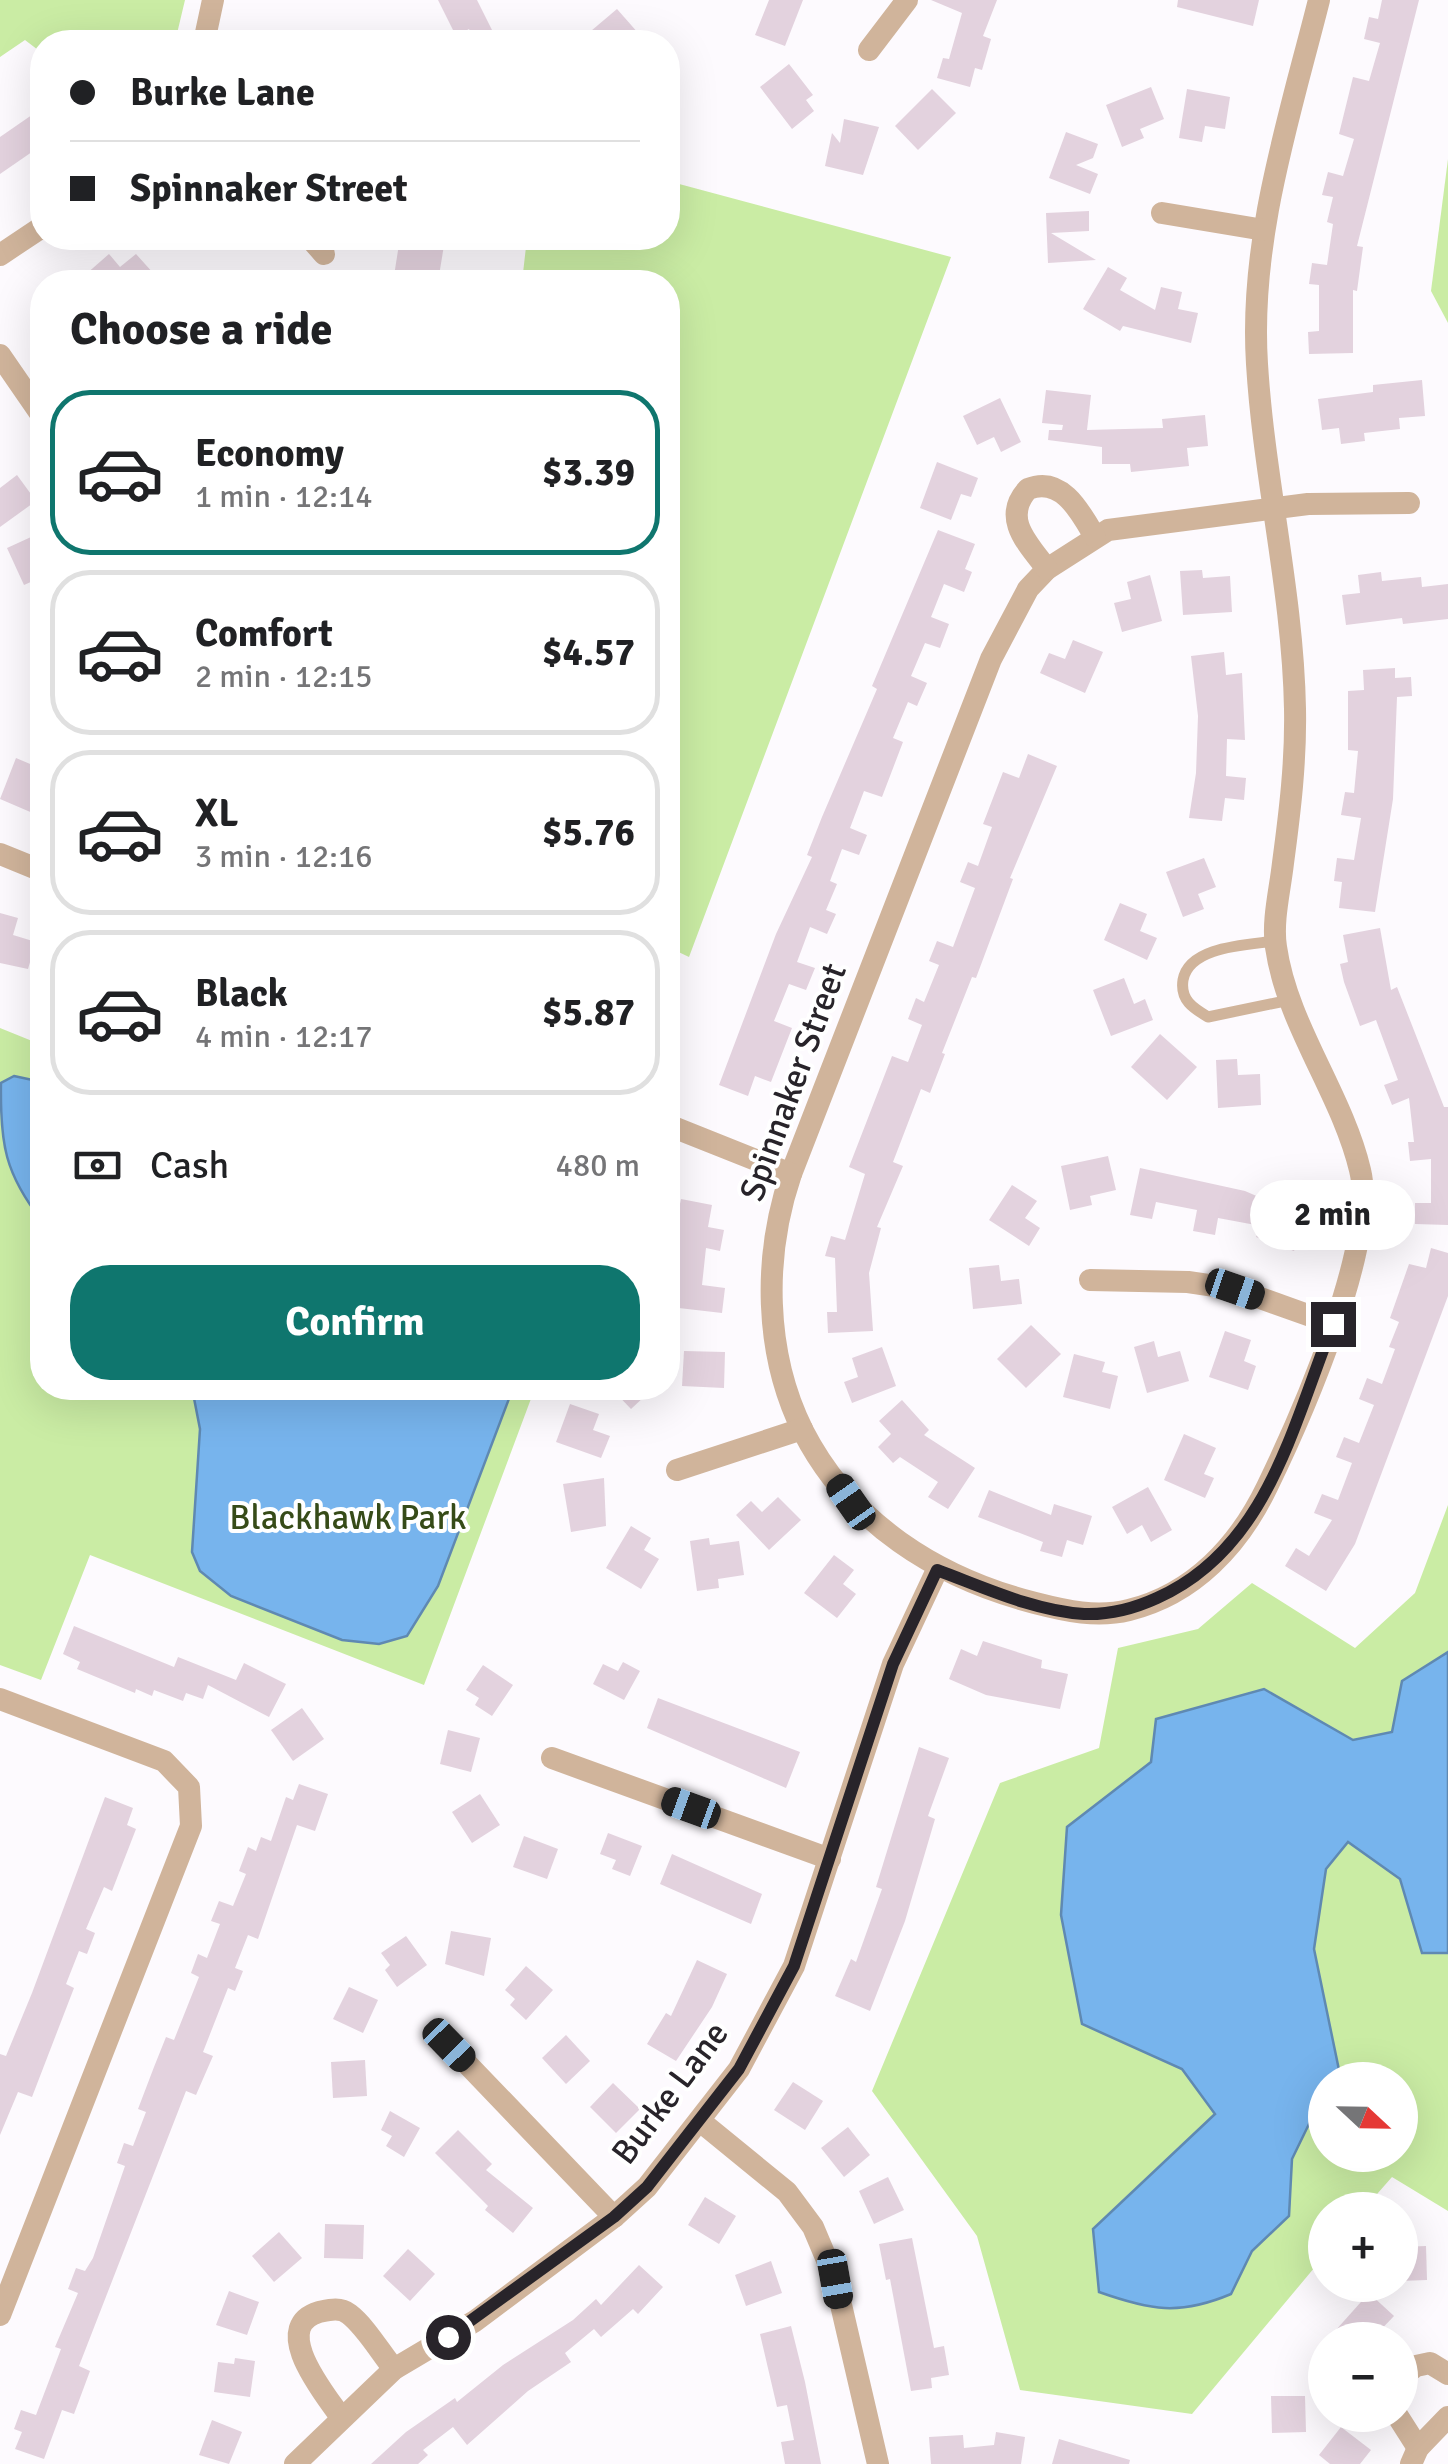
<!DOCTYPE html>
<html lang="en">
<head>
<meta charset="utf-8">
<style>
  :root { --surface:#fff; --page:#f6f6f6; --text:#202124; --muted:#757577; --line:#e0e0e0; --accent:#0f766e }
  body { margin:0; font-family:Signika,sans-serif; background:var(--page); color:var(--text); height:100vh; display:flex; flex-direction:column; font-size:38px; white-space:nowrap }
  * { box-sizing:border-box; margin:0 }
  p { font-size:32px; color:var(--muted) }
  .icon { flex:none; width:55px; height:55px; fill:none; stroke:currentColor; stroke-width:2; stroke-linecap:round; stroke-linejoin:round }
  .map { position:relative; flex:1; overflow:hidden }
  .drawer { position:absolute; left:30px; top:270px; width:650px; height:1130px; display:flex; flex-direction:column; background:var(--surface); border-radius:40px; box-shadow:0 10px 40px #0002 }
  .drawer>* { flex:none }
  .hud { position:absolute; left:30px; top:30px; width:650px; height:220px; border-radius:40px; box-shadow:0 10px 40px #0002; display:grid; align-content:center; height:220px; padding:0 40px; background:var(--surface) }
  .needle { width:65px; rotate:112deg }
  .fabs { position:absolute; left:1308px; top:2062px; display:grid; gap:20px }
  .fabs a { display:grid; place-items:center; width:110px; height:110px; border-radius:50%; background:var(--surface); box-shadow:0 10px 40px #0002; font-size:50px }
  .end { position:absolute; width:45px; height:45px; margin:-22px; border:12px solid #28242a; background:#fff; box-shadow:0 0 0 5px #fff }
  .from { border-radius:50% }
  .bubble { position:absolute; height:70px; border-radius:35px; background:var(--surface); box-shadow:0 10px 40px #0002; font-size:32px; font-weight:700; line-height:70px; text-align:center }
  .car { position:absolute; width:30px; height:60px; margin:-30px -15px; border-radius:12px; box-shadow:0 0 8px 2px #0007; background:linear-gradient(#222 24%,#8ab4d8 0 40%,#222 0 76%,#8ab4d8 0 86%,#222 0) }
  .hud b { display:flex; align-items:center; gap:35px; height:95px; font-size:38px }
  .hud b+b { border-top:2px solid var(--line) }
  .hud i { width:25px; height:25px; background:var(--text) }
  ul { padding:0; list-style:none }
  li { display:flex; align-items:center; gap:30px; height:165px; margin:0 20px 15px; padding:0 20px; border:5px solid var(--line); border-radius:40px }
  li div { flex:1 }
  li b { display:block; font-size:38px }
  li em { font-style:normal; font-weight:700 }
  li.selected { border-color:var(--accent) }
  li>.icon { width:90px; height:90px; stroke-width:1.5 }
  h2 { padding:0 40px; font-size:45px; line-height:120px }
  .pay { display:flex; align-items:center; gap:25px; height:110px; padding:0 40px; font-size:38px }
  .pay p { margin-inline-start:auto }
  .cta { display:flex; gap:20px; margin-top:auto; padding:20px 40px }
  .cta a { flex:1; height:115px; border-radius:40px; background:var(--accent); color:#fff; font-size:40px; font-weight:700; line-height:115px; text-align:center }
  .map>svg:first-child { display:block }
  .green { fill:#caeca4; fill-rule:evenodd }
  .water { fill:#77b4ed; stroke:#5f89b2; stroke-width:2.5 }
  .building { fill:#e3d2de }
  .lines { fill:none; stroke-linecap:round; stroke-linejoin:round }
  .service { stroke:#d0b49b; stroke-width:11 }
  .minor { stroke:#d0b49b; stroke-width:22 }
  .route { stroke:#28242a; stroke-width:12 }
  .labels { text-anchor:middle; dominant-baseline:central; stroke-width:8; stroke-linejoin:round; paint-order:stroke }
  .street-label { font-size:35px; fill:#28242a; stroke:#fff }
  .park-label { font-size:35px; fill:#364b18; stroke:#fff }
</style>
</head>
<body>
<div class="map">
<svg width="1448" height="2464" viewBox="0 0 1448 2464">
  <rect width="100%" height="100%" fill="#fdfafe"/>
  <!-- green -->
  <g class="green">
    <polygon points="0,0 185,0 175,42 42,42 42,53 25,40 0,57"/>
    <polygon points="1448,159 1448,323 1431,291"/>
    <polygon points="668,181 951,257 689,957 668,947 668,282 522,282 527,238 668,238"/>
    <polygon points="0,1028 42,1045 42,1388 535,1388 424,1685 90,1555 41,1680 0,1665"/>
    <path d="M1448,1505V2211L1392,2177L1363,2210H1325V2255L1192,2414L1020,2390L977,2236L872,2091L1000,1783L1099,1748L1118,1648L1198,1629L1252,1583L1355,1648L1415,1593ZM1325,2080H1400V2155H1325Z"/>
  </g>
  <!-- water -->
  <g class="water">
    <path d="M14,1076L42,1082V1221C5,1174 0,1144 1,1083Z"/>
    <polygon points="192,1388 513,1388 438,1586 407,1636 379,1644 342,1640 231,1596 200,1571 192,1552 200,1429"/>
    <path d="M1448,1652V1953H1422L1400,1879L1348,1842L1326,1869L1314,1949L1339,2070L1332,2080H1325V2091L1292,2159L1289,2216L1252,2251L1231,2294C1179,2316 1150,2310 1099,2292L1093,2229L1215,2114L1182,2069L1082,2024L1061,1915L1067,1827L1151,1762L1156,1719L1264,1689L1353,1740L1392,1732L1402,1681Z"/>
  </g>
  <!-- building -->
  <g class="building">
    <polygon points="438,0 477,0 496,38 475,42 469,29 456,36"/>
    <polygon points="769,0 803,0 785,46 755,35"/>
    <polygon points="997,0 983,36 991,39 982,70 975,68 970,87 937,78 943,58 949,59 962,13 931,0"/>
    <polygon points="1178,0 1259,0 1253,26 1177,7"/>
    <polygon points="1382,0 1419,0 1357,246 1363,247 1357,291 1353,290 1353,353 1309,354 1308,332 1319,331 1319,285 1309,284 1312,263 1327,265 1333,224 1327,222 1333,197 1322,195 1328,172 1343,176 1354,139 1339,134 1353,77 1369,81 1380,43 1364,39 1369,17 1378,19"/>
    <polygon points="617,9 646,42 578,42"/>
    <polygon points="789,64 813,95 806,100 814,111 792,129 760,87"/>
    <polygon points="1151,87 1164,119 1140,129 1144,138 1122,147 1106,105"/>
    <polygon points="932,89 956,113 918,150 895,126"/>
    <polygon points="1187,89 1230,97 1225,129 1205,126 1202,142 1179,138"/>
    <polygon points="42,108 42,145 0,174 0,137"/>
    <polygon points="844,119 879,127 863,175 825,166 832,133 840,143"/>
    <polygon points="1066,132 1098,144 1093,158 1076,165 1098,174 1090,194 1049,178"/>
    <polygon points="1089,211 1089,231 1051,233 1096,260 1048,263 1046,213"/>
    <polygon points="400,238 445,239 438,282 393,282"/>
    <polygon points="109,254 120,267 136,254 154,274 146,282 77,282"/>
    <polygon points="1108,267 1127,278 1120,290 1155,310 1161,287 1182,292 1178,309 1198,313 1191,343 1123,326 1120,331 1083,309"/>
    <polygon points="1422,380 1425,416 1399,418 1400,429 1364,433 1365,441 1341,444 1339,428 1322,430 1318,399 1373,392 1373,385"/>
    <polygon points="1046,390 1091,395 1087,430 1163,428 1162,419 1205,415 1208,446 1187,448 1189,466 1131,472 1130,464 1102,464 1102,447 1048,440 1049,430 1062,430 1063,425 1042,423"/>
    <polygon points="1000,398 1021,442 1001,452 994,437 977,445 963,416"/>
    <polygon points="937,462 978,478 971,497 961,494 951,520 920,508"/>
    <polygon points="17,475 36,501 0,527 0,488"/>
    <polygon points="938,530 975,544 965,569 972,572 964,592 944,584 931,617 949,624 940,648 925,643 911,676 927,683 917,706 908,702 893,738 903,742 882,797 864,791 850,828 867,835 859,855 842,849 830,881 837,884 826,910 836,914 827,934 810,927 797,962 815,968 806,990 789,984 774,1021 792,1028 771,1082 755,1076 748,1096 719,1085 776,934 812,857 807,855 822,817 877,689 872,686"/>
    <polygon points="42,532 42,577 24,585 7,548"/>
    <polygon points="1202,570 1203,578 1230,576 1232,612 1183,615 1180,571"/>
    <polygon points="1381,572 1382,581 1421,577 1422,587 1448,584 1448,619 1403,624 1402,618 1346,625 1342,595 1360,593 1358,575"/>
    <polygon points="1150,575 1162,621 1122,632 1114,603 1131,599 1127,582"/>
    <polygon points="1073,640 1103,652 1085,693 1040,673 1049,653 1065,659"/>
    <polygon points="1224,652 1226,675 1242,673 1245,740 1227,739 1226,776 1246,778 1244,800 1225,798 1222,821 1189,818 1196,773 1198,716 1191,656"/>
    <polygon points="1395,668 1395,678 1411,677 1412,696 1397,697 1393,799 1375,912 1339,908 1342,882 1334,881 1337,858 1354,860 1361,818 1341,815 1345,792 1354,793 1358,751 1348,750 1348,691 1364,690 1363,670"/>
    <polygon points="1028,754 1057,766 1010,878 1013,879 976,978 972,977 942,1053 945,1054 930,1093 921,1089 893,1162 903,1166 877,1227 881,1228 869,1273 873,1331 828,1333 827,1312 837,1312 835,1258 825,1256 831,1236 845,1240 865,1174 849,1167 892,1056 908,1062 922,1025 908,1019 916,998 924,1002 939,965 929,961 937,941 953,947 975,888 960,882 968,862 978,866 992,827 983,824 1003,772 1019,778"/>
    <polygon points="16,758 42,769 42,810 37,808 35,814 0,799"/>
    <polygon points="1204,858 1216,887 1198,894 1204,909 1183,917 1166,872"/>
    <polygon points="1120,903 1147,914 1140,931 1157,938 1147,960 1104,940"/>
    <polygon points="0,913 18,918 13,935 36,942 28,969 0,963"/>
    <polygon points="1380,928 1391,990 1397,987 1444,1107 1448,1107 1448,1225 1415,1224 1415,1203 1431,1203 1431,1159 1410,1161 1408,1142 1414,1142 1409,1098 1392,1105 1384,1085 1398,1080 1376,1020 1360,1026 1344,982 1340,964 1348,962 1343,935"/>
    <polygon points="1124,978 1134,1004 1145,999 1153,1020 1111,1036 1093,990"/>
    <polygon points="1160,1034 1197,1067 1167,1100 1131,1067"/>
    <polygon points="1237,1059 1238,1075 1260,1074 1261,1105 1218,1108 1216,1060"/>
    <polygon points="1108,1156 1116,1190 1090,1196 1092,1205 1070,1210 1061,1166"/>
    <polygon points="1140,1168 1245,1191 1307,1218 1294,1251 1256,1237 1261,1226 1218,1218 1215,1235 1193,1231 1197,1210 1156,1202 1152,1219 1130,1215"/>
    <polygon points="1012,1185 1037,1201 1025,1218 1040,1228 1029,1246 989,1220"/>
    <polygon points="681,1199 712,1205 708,1227 724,1230 720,1251 706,1248 702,1285 725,1288 722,1313 670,1307 677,1243 672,1242"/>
    <polygon points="1431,1248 1448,1253 1448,1296 1355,1544 1326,1591 1285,1566 1296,1548 1309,1556 1332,1520 1314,1513 1322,1494 1338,1500 1352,1463 1336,1457 1344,1437 1359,1443 1374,1405 1359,1399 1367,1378 1382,1384 1395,1349 1389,1347 1399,1322 1390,1318 1409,1264 1426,1268"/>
    <polygon points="999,1265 1001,1281 1019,1279 1022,1304 973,1309 969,1268"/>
    <polygon points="1031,1325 1061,1354 1026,1388 997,1359"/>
    <polygon points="1225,1331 1251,1340 1244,1361 1256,1366 1248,1390 1209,1377"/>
    <polygon points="1154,1341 1158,1357 1180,1351 1189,1381 1147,1393 1134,1347"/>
    <polygon points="882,1347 896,1386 852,1403 844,1382 858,1377 852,1358"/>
    <polygon points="684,1351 725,1352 724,1388 682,1386"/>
    <polygon points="1074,1354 1105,1362 1102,1372 1118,1376 1110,1409 1063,1397"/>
    <polygon points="611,1388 637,1388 645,1396 631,1409"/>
    <polygon points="902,1400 929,1430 924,1435 975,1468 948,1509 928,1497 938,1482 900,1457 893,1463 878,1447 891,1434 879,1421"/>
    <polygon points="570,1404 599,1414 593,1430 610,1436 601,1458 556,1442"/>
    <polygon points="1184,1434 1216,1448 1204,1474 1214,1478 1205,1498 1164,1480"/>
    <polygon points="604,1478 606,1526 571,1532 563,1484"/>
    <polygon points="1148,1487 1172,1530 1151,1542 1142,1525 1127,1534 1112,1507"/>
    <polygon points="989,1490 1051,1515 1054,1504 1092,1516 1083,1545 1067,1540 1062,1557 1040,1551 1043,1542 978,1517"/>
    <polygon points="778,1497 801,1520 769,1550 736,1515 751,1501 762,1512"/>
    <polygon points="631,1526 651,1538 644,1550 659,1559 641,1589 606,1568"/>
    <polygon points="709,1538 710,1545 739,1541 744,1575 718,1579 719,1588 697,1591 690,1541"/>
    <polygon points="834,1555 854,1570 843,1584 856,1594 837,1618 804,1593"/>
    <polygon points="74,1626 174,1667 178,1657 236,1680 244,1663 286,1684 269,1717 208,1685 203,1699 186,1693 183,1701 154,1690 152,1696 136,1689 135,1693 77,1669 80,1662 63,1654"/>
    <polygon points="983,1641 1042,1660 1041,1668 1068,1674 1060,1709 986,1695 949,1679 961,1649 977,1656"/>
    <polygon points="623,1662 640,1671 624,1700 593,1684 603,1664 618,1671"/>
    <polygon points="483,1665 513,1685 492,1716 475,1705 479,1698 466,1690"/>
    <polygon points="658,1698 800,1752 786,1788 647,1728"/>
    <polygon points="302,1708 324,1739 293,1761 271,1730"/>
    <polygon points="448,1730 480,1738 471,1772 440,1764"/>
    <polygon points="919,1747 949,1758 928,1816 935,1819 905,1921 870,2011 835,1996 851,1959 856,1962 882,1889 876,1887"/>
    <polygon points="299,1784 328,1794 315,1831 297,1825 258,1939 248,1935 235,1968 243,1971 235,1991 228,1988 203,2052 213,2056 196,2095 186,2091 79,2366 90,2371 74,2414 62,2410 44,2459 15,2449 22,2432 14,2429 21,2410 36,2415 61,2349 55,2347 78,2293 68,2289 76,2268 85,2271 93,2258 125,2166 117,2163 124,2143 133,2146 146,2112 138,2109 154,2067 166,2037 174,2040 199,1977 191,1973 198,1954 207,1958 220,1924 211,1921 219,1901 233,1906 246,1874 239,1871 248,1847 256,1851 261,1837 271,1841 286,1797 293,1800"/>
    <polygon points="480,1794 500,1825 472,1843 452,1812"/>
    <polygon points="105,1797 133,1808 127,1825 136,1829 112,1891 104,1887 86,1929 95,1933 87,1954 79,1951 66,1984 74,1988 32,2097 18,2092 0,2135 0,2054 6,2056 32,1993"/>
    <polygon points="608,1833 642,1846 630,1876 612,1869 616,1860 600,1854"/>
    <polygon points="524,1836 558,1849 547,1879 513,1867"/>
    <polygon points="672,1854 762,1894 751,1924 660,1884"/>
    <polygon points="451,1931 491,1938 484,1976 445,1964"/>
    <polygon points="406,1936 427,1965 397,1987 385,1970 390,1965 381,1953"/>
    <polygon points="697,1960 727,1974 712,2007 676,2061 647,2044 666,2013 671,2016"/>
    <polygon points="526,1966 553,1990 526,2020 510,2005 515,1999 505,1990"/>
    <polygon points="349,1987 378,2000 363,2033 333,2019"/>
    <polygon points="566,2035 590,2061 566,2084 542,2058"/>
    <polygon points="365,2060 367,2096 333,2098 331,2062"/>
    <polygon points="793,2082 823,2101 805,2130 774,2110"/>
    <polygon points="613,2083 640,2109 616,2133 590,2107"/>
    <polygon points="390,2111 420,2128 404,2157 386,2146 392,2136 381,2130"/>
    <polygon points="848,2127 870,2155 844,2177 821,2148"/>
    <polygon points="458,2130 492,2164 486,2170 533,2208 513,2233 485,2210 488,2206 435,2153"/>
    <polygon points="888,2177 904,2210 874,2224 859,2191"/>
    <polygon points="705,2197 736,2216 719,2244 688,2225"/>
    <polygon points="325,2224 364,2225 363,2259 324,2258"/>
    <polygon points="279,2232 302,2258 274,2282 252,2256"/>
    <polygon points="912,2238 934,2348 944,2346 949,2375 931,2378 932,2388 911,2391 890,2279 886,2280 879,2244"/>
    <polygon points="1426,2246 1427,2280 1400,2281 1400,2247"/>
    <polygon points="408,2249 435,2274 410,2301 383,2276"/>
    <polygon points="771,2261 782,2293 746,2306 735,2275"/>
    <polygon points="639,2265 663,2287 638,2314 633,2309 601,2337 594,2329 565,2353 571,2362 528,2391 467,2445 453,2427 423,2450 428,2455 418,2464 371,2464 406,2432 455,2398 457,2402 503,2365 573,2320 596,2299 601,2305"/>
    <polygon points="229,2291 259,2302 247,2335 216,2325"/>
    <polygon points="1369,2293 1394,2316 1371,2340 1327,2340"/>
    <polygon points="791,2326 805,2382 821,2464 785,2464 781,2442 794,2440 787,2405 777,2407 760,2334"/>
    <polygon points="235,2358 255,2361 250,2397 214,2392 218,2362 234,2364"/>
    <polygon points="1271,2396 1305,2396 1306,2432 1272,2433"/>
    <polygon points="212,2420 242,2432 229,2464 199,2455"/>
    <polygon points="1341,2427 1371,2450 1360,2464 1330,2464 1319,2455"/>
    <polygon points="996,2432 1025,2437 1021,2464 931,2464 929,2437 963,2435 964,2448 994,2445"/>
    <polygon points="1059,2439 1130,2460 1129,2464 1052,2464"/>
  </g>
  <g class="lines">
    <!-- service -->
    <path class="service" d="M1275,941C1247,945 1189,946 1183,980C1180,1000 1193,1008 1208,1017L1290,1000"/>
    <!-- minor -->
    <g class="minor">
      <path d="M1319,0C1289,119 1249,240 1257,364C1264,479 1293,594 1295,709C1296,761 1290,811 1283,863C1280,890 1272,921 1276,947C1287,1025 1342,1094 1360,1170C1378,1243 1301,1417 1267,1487C1239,1545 1194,1594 1129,1610C1097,1618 1066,1611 1035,1603C937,1578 850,1523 803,1431C764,1353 763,1256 791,1174L991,659L1028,589L1047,569L1108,530L1308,504L1409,503"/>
      <polyline points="204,42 213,0"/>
      <polyline points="869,50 907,0"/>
      <polyline points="1162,213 1264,230"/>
      <polyline points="310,238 324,254"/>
      <polyline points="0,255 42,227"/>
      <polyline points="0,355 42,416"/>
      <path d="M1047,569C1028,544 1001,518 1028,489C1062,475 1081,513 1095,537"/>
      <polyline points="0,854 42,871"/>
      <polyline points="668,1125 791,1174"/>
      <polyline points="1090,1280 1188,1282 1235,1289 1333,1324"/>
      <polyline points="677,1470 802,1429"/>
      <polyline points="0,1699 164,1761 189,1787 191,1826 0,2315"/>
      <polyline points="552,1758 830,1859"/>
      <polyline points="449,2045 614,2217"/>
      <polyline points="700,2121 787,2192 813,2227 835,2279 878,2464"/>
      <polyline points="1400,2378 1416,2366 1430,2363 1448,2374"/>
      <polyline points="1397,2415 1418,2448"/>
      <path d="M340,2416C325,2394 269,2327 319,2312C329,2310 340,2307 349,2314C366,2327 380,2352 394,2369"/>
      <polyline points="295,2464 394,2369 475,2321 614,2217 647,2187 739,2069 794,1966 893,1664 937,1570"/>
      <polyline points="1411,2464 1418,2448 1448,2417"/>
    </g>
  </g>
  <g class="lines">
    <!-- route -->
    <path class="route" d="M448,2337L614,2217L647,2187L739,2069L794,1966L893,1664L937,1570C983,1587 1034,1611 1084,1614C1111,1615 1133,1609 1157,1598C1267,1549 1292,1427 1333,1324"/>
  </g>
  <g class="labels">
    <!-- street labels -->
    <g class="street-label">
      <text transform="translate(793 1082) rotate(-70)">Spinnaker Street</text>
      <text transform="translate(670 2093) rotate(-53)">Burke Lane</text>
    </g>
    <!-- park labels -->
    <g class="park-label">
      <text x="348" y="1517">Blackhawk Park</text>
    </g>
  </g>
</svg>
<div class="fabs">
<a><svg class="needle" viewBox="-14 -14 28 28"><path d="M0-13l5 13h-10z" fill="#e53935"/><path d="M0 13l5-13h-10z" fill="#757577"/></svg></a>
<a>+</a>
<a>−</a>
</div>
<i class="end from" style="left:448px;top:2337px"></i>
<i class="end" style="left:1333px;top:1324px"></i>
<div class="bubble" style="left:1250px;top:1180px;width:165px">2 min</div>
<i class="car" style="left:1235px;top:1289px;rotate:109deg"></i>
<i class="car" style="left:851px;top:1502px;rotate:325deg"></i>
<i class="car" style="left:691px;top:1808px;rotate:290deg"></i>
<i class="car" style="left:449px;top:2045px;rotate:136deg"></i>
<i class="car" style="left:835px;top:2279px;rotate:170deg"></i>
<div class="hud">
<b><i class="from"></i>Burke Lane</b>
<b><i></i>Spinnaker Street</b>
</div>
<section class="drawer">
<h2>Choose a ride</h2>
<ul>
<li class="selected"><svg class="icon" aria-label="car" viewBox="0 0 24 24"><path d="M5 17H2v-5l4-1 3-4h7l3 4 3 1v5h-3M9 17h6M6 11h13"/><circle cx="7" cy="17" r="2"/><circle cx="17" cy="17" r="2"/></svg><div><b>Economy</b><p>1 min · 12:14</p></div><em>$3.39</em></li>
<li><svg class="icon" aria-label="car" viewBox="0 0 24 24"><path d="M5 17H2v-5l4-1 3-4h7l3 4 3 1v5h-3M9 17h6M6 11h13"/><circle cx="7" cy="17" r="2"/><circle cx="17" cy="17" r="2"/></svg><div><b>Comfort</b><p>2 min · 12:15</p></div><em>$4.57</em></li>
<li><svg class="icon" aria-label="car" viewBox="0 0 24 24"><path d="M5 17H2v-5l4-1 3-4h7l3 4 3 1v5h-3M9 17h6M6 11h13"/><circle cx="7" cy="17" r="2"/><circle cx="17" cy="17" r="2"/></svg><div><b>XL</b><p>3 min · 12:16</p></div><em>$5.76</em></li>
<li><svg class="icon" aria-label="car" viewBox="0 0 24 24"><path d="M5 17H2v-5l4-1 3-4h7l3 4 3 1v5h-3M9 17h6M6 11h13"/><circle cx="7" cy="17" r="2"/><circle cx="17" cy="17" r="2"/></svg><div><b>Black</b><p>4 min · 12:17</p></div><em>$5.87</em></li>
</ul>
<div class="pay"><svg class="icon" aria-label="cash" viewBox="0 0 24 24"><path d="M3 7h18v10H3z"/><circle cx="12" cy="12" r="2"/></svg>Cash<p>480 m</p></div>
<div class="cta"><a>Confirm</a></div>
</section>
</div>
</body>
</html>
